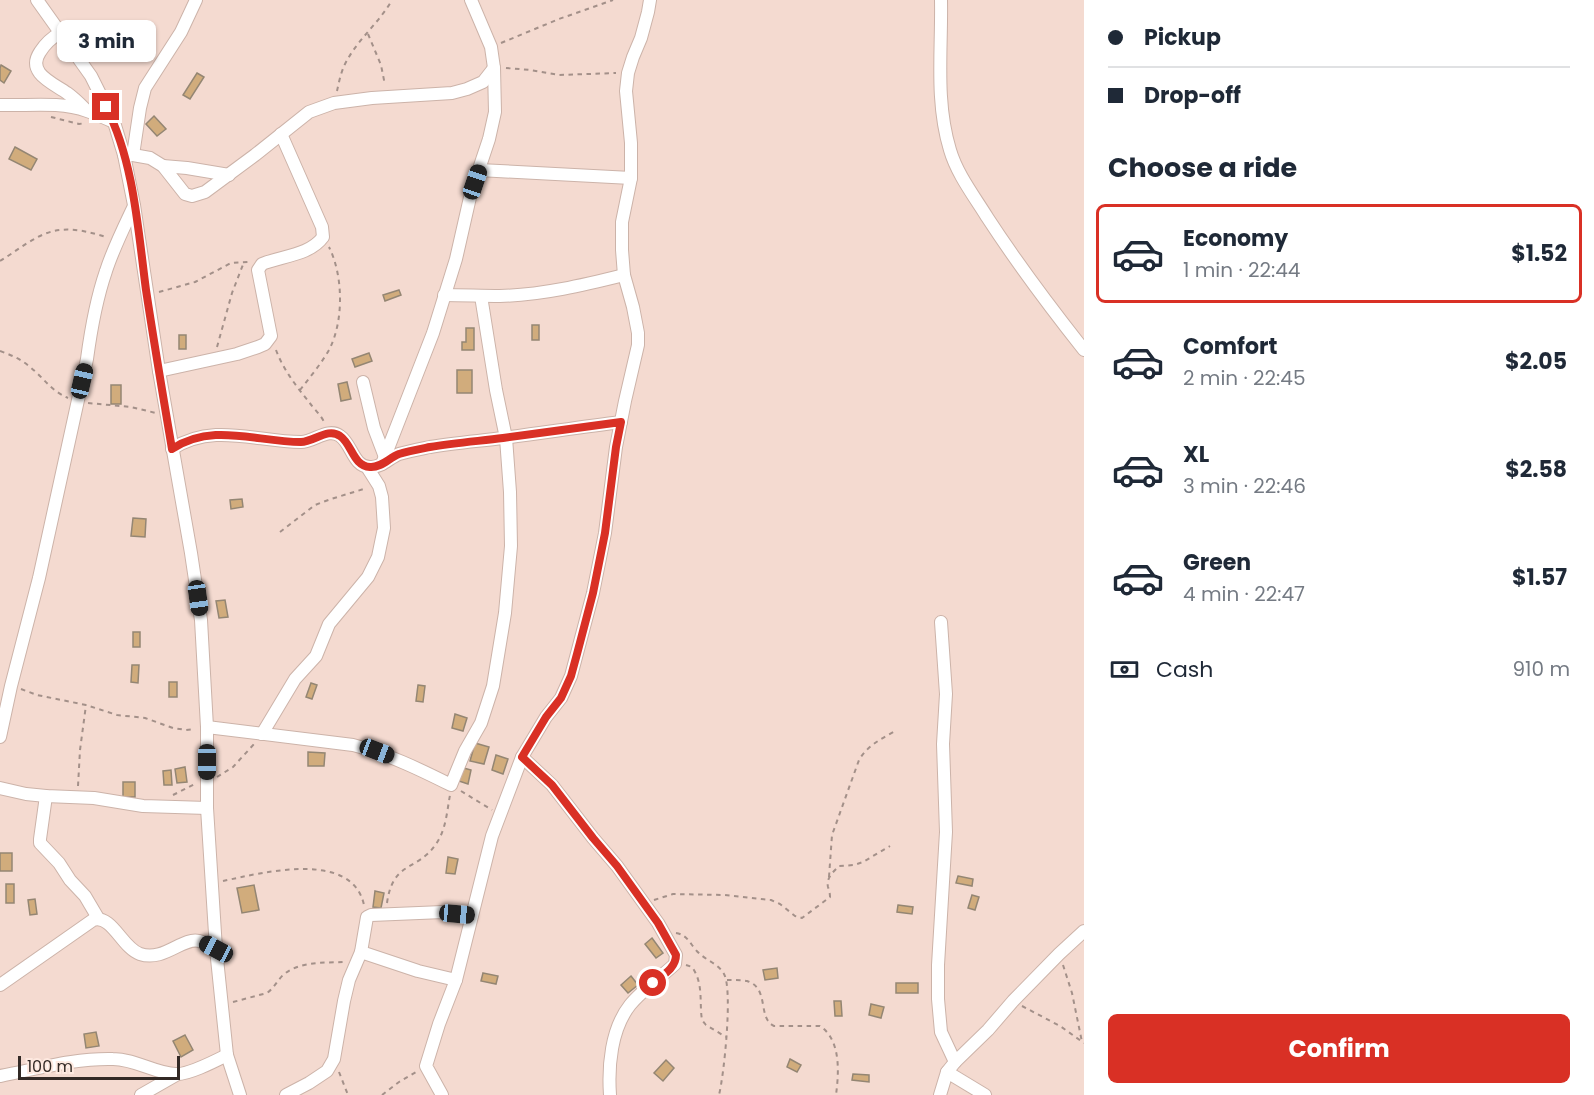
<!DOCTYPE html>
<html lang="en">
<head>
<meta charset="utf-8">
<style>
  :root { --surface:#fff; --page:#f2f2f3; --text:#1f2937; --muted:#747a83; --line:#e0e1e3; --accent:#d93025 }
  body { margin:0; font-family:Poppins,sans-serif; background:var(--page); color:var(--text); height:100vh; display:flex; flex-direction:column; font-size:22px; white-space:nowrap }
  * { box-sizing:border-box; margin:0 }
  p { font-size:20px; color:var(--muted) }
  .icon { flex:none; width:33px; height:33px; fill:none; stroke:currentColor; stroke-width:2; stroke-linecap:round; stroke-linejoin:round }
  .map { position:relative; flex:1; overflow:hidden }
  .details { display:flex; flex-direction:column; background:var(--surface); width:510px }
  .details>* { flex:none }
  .banner { display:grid; align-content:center; height:132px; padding:0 24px; background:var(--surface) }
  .scale { position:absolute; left:18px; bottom:15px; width:162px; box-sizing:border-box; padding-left:6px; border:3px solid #322925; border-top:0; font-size:16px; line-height:21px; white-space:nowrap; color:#322925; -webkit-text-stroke:4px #fee9e0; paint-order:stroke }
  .end { position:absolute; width:27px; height:27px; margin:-14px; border:8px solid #d93025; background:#fff; box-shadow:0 0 0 3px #fff }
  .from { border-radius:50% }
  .bubble { position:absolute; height:42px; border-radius:9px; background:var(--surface); box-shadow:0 2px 4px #0004; font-size:20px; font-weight:700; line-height:42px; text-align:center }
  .car { position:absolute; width:18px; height:36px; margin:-18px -9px; border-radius:8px; box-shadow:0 0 4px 2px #0007; background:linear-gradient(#222 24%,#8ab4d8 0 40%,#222 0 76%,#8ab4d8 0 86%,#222 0) }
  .banner b { display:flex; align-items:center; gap:21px; height:57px; font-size:22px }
  .banner b+b { border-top:2px solid var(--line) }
  .banner i { width:15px; height:15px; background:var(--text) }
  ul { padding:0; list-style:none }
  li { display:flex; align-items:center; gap:18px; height:99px; margin:0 12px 9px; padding:0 12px; border:3px solid transparent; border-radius:9px }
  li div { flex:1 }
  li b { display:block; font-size:22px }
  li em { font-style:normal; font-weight:700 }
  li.current { border-color:var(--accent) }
  li>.icon { width:54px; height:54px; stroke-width:1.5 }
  h2 { padding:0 24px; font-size:27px; line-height:72px }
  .pay { display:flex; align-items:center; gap:15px; height:66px; padding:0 24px; font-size:22px }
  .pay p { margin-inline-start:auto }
  .primary-button { display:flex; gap:12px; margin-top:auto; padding:12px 24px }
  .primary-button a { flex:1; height:69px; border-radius:9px; background:var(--accent); color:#fff; font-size:24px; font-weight:700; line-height:69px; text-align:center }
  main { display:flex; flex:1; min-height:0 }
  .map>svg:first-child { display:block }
  .building { fill:#d1ac7c; stroke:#948673; stroke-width:1.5 }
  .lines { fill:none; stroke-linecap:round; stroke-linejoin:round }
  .street-casing { stroke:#ccb3a9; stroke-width:14 }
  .path { stroke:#a39089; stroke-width:2; stroke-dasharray:4.5 4.5; stroke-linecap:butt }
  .street { stroke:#fff; stroke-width:12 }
  .route { stroke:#d93025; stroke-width:8 }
</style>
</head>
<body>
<main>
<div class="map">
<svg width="1084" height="1095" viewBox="0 0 1084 1095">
  <rect width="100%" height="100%" fill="#f4dad0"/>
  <!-- building -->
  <g class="building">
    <polygon points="1,65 11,71 4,83 0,80 0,68"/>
    <polygon points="197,73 204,77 190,99 183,95"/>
    <polygon points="154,116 166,129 157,136 146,124"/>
    <polygon points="15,147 37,159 31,170 9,159"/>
    <polygon points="399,290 401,295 385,301 383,295"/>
    <rect x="532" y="325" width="7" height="15"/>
    <polygon points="466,328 474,328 474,350 462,350 462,342 466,342"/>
    <rect x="179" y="335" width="7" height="14"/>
    <polygon points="369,353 372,361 355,367 352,359"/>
    <rect x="457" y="370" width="15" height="23"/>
    <polygon points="347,382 351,399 341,401 338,384"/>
    <rect x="111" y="385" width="10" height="19"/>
    <polygon points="242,499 243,507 231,509 230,500"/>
    <polygon points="133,518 146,519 145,537 131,536"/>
    <polygon points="225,600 228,617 219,618 216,601"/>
    <rect x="133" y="632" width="7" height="15"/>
    <polygon points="132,665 139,665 138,683 131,682"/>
    <rect x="169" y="682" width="8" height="15"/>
    <polygon points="311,683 317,685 312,699 306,697"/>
    <polygon points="418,685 425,686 423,702 416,701"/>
    <polygon points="455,714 467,718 463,731 452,728"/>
    <polygon points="475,743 489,747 484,764 470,761"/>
    <polygon points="308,752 325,753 324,766 308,766"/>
    <polygon points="496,755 508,759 503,774 492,770"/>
    <polygon points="185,767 187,782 177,783 175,769"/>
    <polygon points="460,767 471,770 468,784 456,780"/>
    <polygon points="171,770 172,785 164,785 163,771"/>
    <rect x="123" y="782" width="12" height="15"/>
    <rect x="0" y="853" width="12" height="18"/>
    <polygon points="448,857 458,859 455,874 446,873"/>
    <polygon points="958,876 973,879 972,886 956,883"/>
    <rect x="6" y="884" width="8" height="19"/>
    <polygon points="254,885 259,910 242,913 237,888"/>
    <polygon points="375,891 384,893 381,908 373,907"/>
    <polygon points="972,895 979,897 975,910 968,908"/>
    <polygon points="35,899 37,914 30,915 28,900"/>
    <polygon points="898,905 913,907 912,914 897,912"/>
    <polygon points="652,938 663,953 656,958 645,944"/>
    <polygon points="777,968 778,978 765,980 763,970"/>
    <polygon points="483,973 498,976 496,984 481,981"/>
    <polygon points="631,976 638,985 628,993 621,985"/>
    <rect x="896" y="983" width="22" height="10"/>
    <polygon points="834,1001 841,1001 842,1016 835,1016"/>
    <polygon points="871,1004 884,1007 881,1018 869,1015"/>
    <polygon points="96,1032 99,1046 86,1048 84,1034"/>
    <polygon points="185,1035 193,1050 181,1057 173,1041"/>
    <polygon points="790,1059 801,1065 797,1072 787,1067"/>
    <polygon points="666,1060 674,1068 663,1081 654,1073"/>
    <polygon points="853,1074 869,1075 869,1082 852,1080"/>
  </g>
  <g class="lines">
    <!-- street casing -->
    <g class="street-casing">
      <g id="street">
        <polyline points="37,0 91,76 114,122 124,155 134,205 159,371 191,553 201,620 207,727 207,808 216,949 227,1055 240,1095"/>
        <path d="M941,0C942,50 935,101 950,150C957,174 974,196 987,217C1017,263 1050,307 1084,350"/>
        <path d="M60,33C51,38 45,44 40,52C26,73 53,83 67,93C74,98 79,103 85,109"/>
        <path d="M0,105C28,106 59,101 87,111C96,114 105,118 114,122"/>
        <polyline points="124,155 133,155 150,158 163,166 185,194 192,196 205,192 255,155 309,112 334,103 372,98 452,93 467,89 483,82 494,68"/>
        <polyline points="133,155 140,108 145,88 181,32 196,0"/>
        <polyline points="163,166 187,168 229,175"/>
        <polyline points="479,170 631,178"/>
        <path d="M444,295C463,295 482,296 500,296C542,295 584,285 624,275"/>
        <path d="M159,371L237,354L258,347L265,344L271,336L258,270L262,264C282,256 310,255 323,237L322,227L281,134"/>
        <polyline points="363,382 374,428 385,457"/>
        <path d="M172,449C213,422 257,442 301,442C314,442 328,427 340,436C352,444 353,467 370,467C381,468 389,458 399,454C409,451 420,449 430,447C454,443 479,441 503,438C542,433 581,427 621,422"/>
        <polyline points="382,464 433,333 456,259 471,193 489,139 495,112 494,68 491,47 471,0"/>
        <polyline points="941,622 946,694 943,744 946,832 938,965 938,999 941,1032 955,1062"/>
        <path d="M207,727L353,745C388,754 419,769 451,785L465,751L481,723L493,686L505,613L511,546L510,492L506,438L496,390L481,296"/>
        <polyline points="262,734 295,679 316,656 329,624 368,577 378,557 384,528 382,497 379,486 367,467"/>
        <path d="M0,737L11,686L39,578L87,359C91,329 96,300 106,271C113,249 124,227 134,206"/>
        <path d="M522,757L552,785L593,838L617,866L658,923L676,955L675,964C660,978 642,990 630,1005C611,1029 608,1066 610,1095"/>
        <polyline points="0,788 26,794 46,796 94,798 143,806 207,808"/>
        <polyline points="46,796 40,839 40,843 59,863 70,880 85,896 98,918"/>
        <polyline points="361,952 418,971 456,980"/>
        <path d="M0,985L93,920C112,914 122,948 140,954C164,962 182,937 199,941C205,942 211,946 216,949"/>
        <polyline points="947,1072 985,1095"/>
        <path d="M0,1076C37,1069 75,1058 113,1059C136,1059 156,1074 176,1074C188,1075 215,1061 227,1055"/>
        <polyline points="141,1095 176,1075"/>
        <polyline points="286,1095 309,1083 327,1071 334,1059 344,1001 349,980 361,952 367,917 371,915 443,912 472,915"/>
        <polyline points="442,1095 426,1066 439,1024 456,980 492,836 522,757 546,717 561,698 571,676 593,593 605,533 616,447 625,401 638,345 638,333 633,307 624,275 622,250 622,222 631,178 631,143 626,91 628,73 633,57 641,38 648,12 650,0"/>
        <polyline points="940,1095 947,1072 955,1062 988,1030 1013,1001 1059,954 1084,931"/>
      </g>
    </g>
    <!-- path -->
    <g class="path">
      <polyline points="368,34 381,65 385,85"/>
      <polyline points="501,43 559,19 613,0"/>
      <polyline points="506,68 530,70 559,75 616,73"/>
      <path d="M337,91C339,82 341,72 345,64C357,40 379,23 392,0"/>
      <polyline points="51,117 79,124 86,123"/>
      <path d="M0,261C17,251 35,235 54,231C71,227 90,232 106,237"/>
      <polyline points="159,292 195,282 231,263 249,262"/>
      <polyline points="217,347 232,293 244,262"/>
      <path d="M276,350C283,369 296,386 309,402C314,409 322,416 325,424"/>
      <path d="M0,351C11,355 21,359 30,367C45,379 50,390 68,398"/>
      <path d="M300,390C310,377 322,363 330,348C344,319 343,275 329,247"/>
      <polyline points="88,403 131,407 156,413"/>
      <polyline points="280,532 315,505 331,499 367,488"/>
      <polyline points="21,689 37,695 86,705 117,715 145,718 173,728 186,730 195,729"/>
      <polyline points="217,777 233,767 255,743"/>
      <polyline points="78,786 80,750 86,705"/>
      <polyline points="461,791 492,810"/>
      <polyline points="173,795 197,783"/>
      <path d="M829,877L832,835L859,760C867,746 881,739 895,731"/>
      <path d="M223,881C261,873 352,849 364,905"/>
      <path d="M654,900L673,894L725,895L771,900L780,904L795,916L802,918L830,897C830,893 829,890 828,887C826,878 833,872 839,866L854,865L863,862L890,846"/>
      <path d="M387,903C393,860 417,872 436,844C446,830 447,811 450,795"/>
      <path d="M676,933C687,935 689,942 696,950C704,960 718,963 724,974C733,990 724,1075 719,1095"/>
      <path d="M686,965L692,967C704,984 699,1002 702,1020L706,1025L726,1037"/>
      <polyline points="1063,965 1072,993 1082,1042"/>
      <path d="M727,980C734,980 741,980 747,981C770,988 757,1018 774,1026H820C841,1040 839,1072 836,1095"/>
      <path d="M233,1002L267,993C274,988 277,981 283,975C299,961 324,963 343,962"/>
      <polyline points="1022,1006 1060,1026 1084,1043"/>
      <polyline points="339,1072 348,1095"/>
      <polyline points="382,1095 399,1082 416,1072"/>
    </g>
    <!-- street -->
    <use href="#street" class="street"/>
  </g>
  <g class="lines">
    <!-- route -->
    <path class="route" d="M106,107C134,161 138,230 146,290C154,343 163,396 172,449C213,422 256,442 301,442C314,442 328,427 340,436C352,444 353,466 370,467C381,468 389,458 399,454C409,451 420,449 430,447C454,443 479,441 503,438C542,433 582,427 621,422L616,447L605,533L593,593L577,654L571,676L561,698L546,717L522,757L552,785L593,838L617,866L658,923L676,955C676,968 663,975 653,983"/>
  </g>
</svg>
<div class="scale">100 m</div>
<i class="end from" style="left:653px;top:983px"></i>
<i class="end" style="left:106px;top:107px"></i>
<div class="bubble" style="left:57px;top:20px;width:99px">3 min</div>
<i class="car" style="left:475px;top:182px;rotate:19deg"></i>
<i class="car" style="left:82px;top:381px;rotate:13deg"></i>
<i class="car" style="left:198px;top:598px;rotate:172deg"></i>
<i class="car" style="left:377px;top:751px;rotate:111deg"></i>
<i class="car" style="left:207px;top:762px;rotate:180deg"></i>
<i class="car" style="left:457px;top:914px;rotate:95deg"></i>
<i class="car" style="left:216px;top:949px;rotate:298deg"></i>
</div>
<section class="details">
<div class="banner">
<b><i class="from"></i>Pickup</b>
<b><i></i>Drop-off</b>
</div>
<h2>Choose a ride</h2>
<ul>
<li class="current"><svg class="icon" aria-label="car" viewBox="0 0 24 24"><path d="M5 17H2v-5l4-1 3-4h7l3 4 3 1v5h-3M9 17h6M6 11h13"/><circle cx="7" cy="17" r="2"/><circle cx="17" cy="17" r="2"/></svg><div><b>Economy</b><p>1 min · 22:44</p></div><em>$1.52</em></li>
<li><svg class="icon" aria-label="car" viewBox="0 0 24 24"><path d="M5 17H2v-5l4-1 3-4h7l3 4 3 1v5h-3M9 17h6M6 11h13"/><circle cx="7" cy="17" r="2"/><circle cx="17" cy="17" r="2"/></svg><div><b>Comfort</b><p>2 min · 22:45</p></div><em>$2.05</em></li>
<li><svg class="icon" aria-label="car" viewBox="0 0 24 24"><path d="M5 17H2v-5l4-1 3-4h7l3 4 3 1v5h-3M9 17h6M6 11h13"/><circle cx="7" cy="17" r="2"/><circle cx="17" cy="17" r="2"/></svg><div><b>XL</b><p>3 min · 22:46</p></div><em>$2.58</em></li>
<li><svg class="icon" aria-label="car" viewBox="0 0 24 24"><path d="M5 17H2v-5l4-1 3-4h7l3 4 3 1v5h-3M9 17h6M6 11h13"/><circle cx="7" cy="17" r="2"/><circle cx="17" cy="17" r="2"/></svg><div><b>Green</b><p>4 min · 22:47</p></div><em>$1.57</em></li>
</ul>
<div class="pay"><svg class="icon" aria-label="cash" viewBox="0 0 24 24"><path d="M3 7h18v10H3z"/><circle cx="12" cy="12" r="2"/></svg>Cash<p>910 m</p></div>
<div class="primary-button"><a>Confirm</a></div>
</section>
</main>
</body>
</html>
